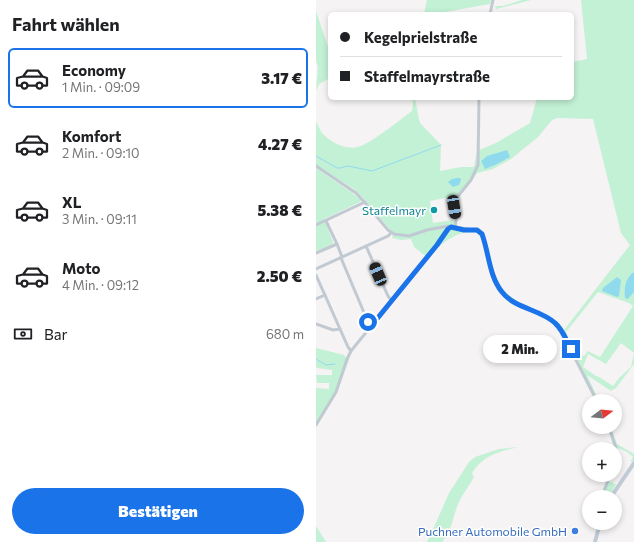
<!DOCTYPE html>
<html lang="de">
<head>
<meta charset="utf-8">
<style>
  :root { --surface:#fff; --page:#f2f2f2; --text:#202124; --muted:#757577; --line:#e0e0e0; --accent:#1a73e8 }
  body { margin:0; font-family:Commissioner,sans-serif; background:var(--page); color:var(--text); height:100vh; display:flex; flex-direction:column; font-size:15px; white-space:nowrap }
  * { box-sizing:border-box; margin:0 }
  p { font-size:13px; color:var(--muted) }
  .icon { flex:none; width:22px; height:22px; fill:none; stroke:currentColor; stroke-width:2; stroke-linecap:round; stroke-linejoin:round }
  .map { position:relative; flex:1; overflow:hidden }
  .details { display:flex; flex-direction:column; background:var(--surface); width:316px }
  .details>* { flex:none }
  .hud { position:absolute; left:12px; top:12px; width:246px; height:88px; border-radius:6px; box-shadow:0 2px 6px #0003; display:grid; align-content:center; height:88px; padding:0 12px; background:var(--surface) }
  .needle { width:26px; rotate:74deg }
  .buttons { position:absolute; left:266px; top:394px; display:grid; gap:8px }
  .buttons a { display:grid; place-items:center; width:40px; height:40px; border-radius:50%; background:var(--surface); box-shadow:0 2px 6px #0003; font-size:20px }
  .end { position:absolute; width:18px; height:18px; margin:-9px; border:5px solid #1a73e8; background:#fff; box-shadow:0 0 0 2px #fff }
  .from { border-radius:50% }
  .bubble { position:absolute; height:28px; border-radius:14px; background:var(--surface); box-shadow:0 2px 6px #0003; font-size:13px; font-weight:800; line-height:28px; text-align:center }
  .car { position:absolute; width:12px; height:24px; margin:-12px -6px; border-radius:5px; box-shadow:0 0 3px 1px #0007; background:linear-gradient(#222 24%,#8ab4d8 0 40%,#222 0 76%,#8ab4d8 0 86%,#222 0) }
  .hud b { display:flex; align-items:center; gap:14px; height:38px; font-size:15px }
  .hud b+b { border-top:1px solid var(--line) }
  .hud i { width:10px; height:10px; background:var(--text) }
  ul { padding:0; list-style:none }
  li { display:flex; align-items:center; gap:12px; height:60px; margin:0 8px 6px; padding:0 4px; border:2px solid transparent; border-radius:6px }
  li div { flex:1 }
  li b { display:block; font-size:15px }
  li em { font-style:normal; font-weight:800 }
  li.current { border-color:var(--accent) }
  li>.icon { width:36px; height:36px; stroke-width:1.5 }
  h2 { padding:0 12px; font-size:18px; line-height:48px }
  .pay { display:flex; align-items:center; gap:10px; height:44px; padding:0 12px; font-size:15px }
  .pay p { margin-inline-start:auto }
  .button { display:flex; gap:8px; margin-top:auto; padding:8px 12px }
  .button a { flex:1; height:46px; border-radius:24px; background:var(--accent); color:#fff; font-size:16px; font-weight:800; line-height:46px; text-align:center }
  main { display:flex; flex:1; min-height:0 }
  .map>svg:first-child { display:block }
  .green { fill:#c3f1d5; fill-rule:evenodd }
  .water { fill:#90daee }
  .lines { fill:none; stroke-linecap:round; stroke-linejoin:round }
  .stream { stroke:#90daee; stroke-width:1 }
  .minor { stroke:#c1cad2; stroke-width:3 }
  .secondary { stroke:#c1cbd6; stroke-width:4 }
  .route { stroke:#1a73e8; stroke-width:5 }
  .culture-dot { fill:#0f9aa8; stroke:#fff; stroke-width:1.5 }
  .shop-dot { fill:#3f7fe0; stroke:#fff; stroke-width:1.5 }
  .labels { text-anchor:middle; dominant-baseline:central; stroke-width:3; stroke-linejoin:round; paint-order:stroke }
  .culture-label { font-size:12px; fill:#0d838f; stroke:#fff; text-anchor:end }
  .shop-label { font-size:12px; fill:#366cbe; stroke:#fff; text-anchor:end }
</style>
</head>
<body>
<main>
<section class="details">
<h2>Fahrt wählen</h2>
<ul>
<li class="current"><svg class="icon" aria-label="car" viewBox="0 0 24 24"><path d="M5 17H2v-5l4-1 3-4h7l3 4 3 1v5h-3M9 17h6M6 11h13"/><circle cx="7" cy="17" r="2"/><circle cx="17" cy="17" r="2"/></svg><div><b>Economy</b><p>1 Min. · 09:09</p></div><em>3.17 €</em></li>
<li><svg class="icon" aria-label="car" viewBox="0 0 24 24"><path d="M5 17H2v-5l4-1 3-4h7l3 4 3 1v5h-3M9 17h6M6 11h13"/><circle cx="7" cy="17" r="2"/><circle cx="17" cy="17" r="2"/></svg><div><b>Komfort</b><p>2 Min. · 09:10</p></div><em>4.27 €</em></li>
<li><svg class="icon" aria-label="car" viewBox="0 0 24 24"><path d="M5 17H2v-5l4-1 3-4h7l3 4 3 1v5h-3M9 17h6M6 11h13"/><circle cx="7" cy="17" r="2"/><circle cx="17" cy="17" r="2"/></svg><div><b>XL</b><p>3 Min. · 09:11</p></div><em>5.38 €</em></li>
<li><svg class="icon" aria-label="car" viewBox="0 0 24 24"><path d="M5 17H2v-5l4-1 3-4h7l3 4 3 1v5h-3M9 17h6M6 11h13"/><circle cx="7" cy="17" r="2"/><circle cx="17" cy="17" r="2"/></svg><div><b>Moto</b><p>4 Min. · 09:12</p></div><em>2.50 €</em></li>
</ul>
<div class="pay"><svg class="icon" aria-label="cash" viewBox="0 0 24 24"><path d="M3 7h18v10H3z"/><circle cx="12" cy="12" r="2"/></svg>Bar<p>680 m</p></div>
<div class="button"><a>Bestätigen</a></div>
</section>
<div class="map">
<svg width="318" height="542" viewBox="0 0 318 542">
  <rect width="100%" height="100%" fill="#f5f3f3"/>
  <!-- green -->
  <g class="green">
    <polygon points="111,0 175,0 174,4 118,14 108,14"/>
    <polygon points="206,0 215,0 180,9 179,6 187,6"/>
    <path d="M265,0H318V273H316L312,299L318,292V364L300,388L295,391L271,375L283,401H279L244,331C233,318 217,313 202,305C197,303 191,300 187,296C176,285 172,268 169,253C167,246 166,239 162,233C142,228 124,245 112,258L98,247L95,239L85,240L76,238L77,233L49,200L38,189L1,166L3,170L35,192L45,200L44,202L8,219L17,242V244L0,251V122C2,125 4,130 6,133C14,142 29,150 42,147C54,144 84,120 96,111L97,103L96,98H99L103,120L105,124L125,145L124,171L145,167H158L161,151L180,143L214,123L221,98H256V62L271,59ZM242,118L277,119L305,233L314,245L248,330C240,318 229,314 217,309C209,305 200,301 193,295C177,283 172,251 168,232L162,229L142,226L137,220L117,223L114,201L139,196L141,200L161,173L177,169L195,159L222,137L236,120ZM282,292L313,303L317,306L284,357L272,351L268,356C257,354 254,342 250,332ZM305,343L318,353L315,367L303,378L297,386L283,377L280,376L267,367L272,354L290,364Z"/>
    <polygon points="0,11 14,53 14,78 3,84 0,91 2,67 0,60"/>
    <polygon points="0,348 28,355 30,358 34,357 21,393 0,427 0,388 13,389 13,383 1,383 0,375 16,375 16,370 1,368 0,367"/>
    <polygon points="291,427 295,427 301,444 318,454 318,461 314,462 317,457 311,452 298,446"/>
    <path d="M203,447C184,451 167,455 156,473L158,477C153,486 146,495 142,504C136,519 137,528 126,542H111L123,516L133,493L153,462L159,457L183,449Z"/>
    <polygon points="292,482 296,482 300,485 295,493 291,495 289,491"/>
    <polygon points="0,526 10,542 0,542"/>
  </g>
  <!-- water -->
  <g class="water">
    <polygon points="191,150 194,157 179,165 169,169 165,161 171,156"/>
    <polygon points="141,178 144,178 145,180 143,185 137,187 132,182 136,179"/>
    <path d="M316,273H318V292L312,299L309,298C308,287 309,281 316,273Z"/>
    <polygon points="301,277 305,280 303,296 301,297 286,291 287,288"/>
  </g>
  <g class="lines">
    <!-- stream -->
    <g class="stream">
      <polyline points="0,156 21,168 24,168 32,166 56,171 125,145"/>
      <polyline points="0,359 10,365 19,364"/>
    </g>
    <!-- minor -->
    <g class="minor">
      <polyline points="174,14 177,0"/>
      <path d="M0,166L40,193L51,205L72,230L78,234L93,236L111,230L132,226L163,231C168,236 169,246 171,253C174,266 178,283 187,293C200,309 227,311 242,325L281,401"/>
      <polyline points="0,225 49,202"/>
      <polyline points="139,227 140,220 138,201 155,180 162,165 163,98"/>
      <polyline points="21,244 26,257"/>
      <polyline points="50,246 72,296 76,301"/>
      <polyline points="0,253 21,244 10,221"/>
      <polyline points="25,258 52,322 56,325"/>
      <polyline points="0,269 72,236 75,233"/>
      <polyline points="0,275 32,347 35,351"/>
      <polyline points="0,299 9,295"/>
      <polyline points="0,324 17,330 24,329"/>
      <polyline points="0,425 20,392 31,359 35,351 121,245 127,235 135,227"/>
      <polyline points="293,427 300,448 299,463"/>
      <polyline points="289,497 288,491 294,475"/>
    </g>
    <!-- secondary -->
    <g class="secondary">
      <polyline points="295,497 318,463"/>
      <polyline points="279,542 284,523"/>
    </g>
  </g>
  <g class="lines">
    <!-- route -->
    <path class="route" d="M52,322L56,325L121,245L132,229L135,227L148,230H161L166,234C173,253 173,276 186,292C199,309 224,309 239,323C247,330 250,340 255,349"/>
  </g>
  <!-- markers -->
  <circle class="culture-dot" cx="118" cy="210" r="4"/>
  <circle class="shop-dot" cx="259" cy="531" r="4"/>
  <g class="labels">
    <!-- culture labels -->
    <g class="culture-label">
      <text x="110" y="210">Staffelmayr</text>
    </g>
    <!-- shop labels -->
    <g class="shop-label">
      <text x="251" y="531">Puchner Automobile GmbH</text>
    </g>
  </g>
</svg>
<div class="buttons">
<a><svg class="needle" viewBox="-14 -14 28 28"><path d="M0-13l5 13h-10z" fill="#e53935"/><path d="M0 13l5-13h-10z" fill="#757577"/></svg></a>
<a>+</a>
<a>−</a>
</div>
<i class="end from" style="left:52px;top:322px"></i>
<i class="end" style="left:255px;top:349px"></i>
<div class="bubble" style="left:167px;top:335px;width:74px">2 Min.</div>
<i class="car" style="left:138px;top:207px;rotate:171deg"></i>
<i class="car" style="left:62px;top:274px;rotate:337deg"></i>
<div class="hud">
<b><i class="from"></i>Kegelprielstraße</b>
<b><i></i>Staffelmayrstraße</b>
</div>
</div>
</main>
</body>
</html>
